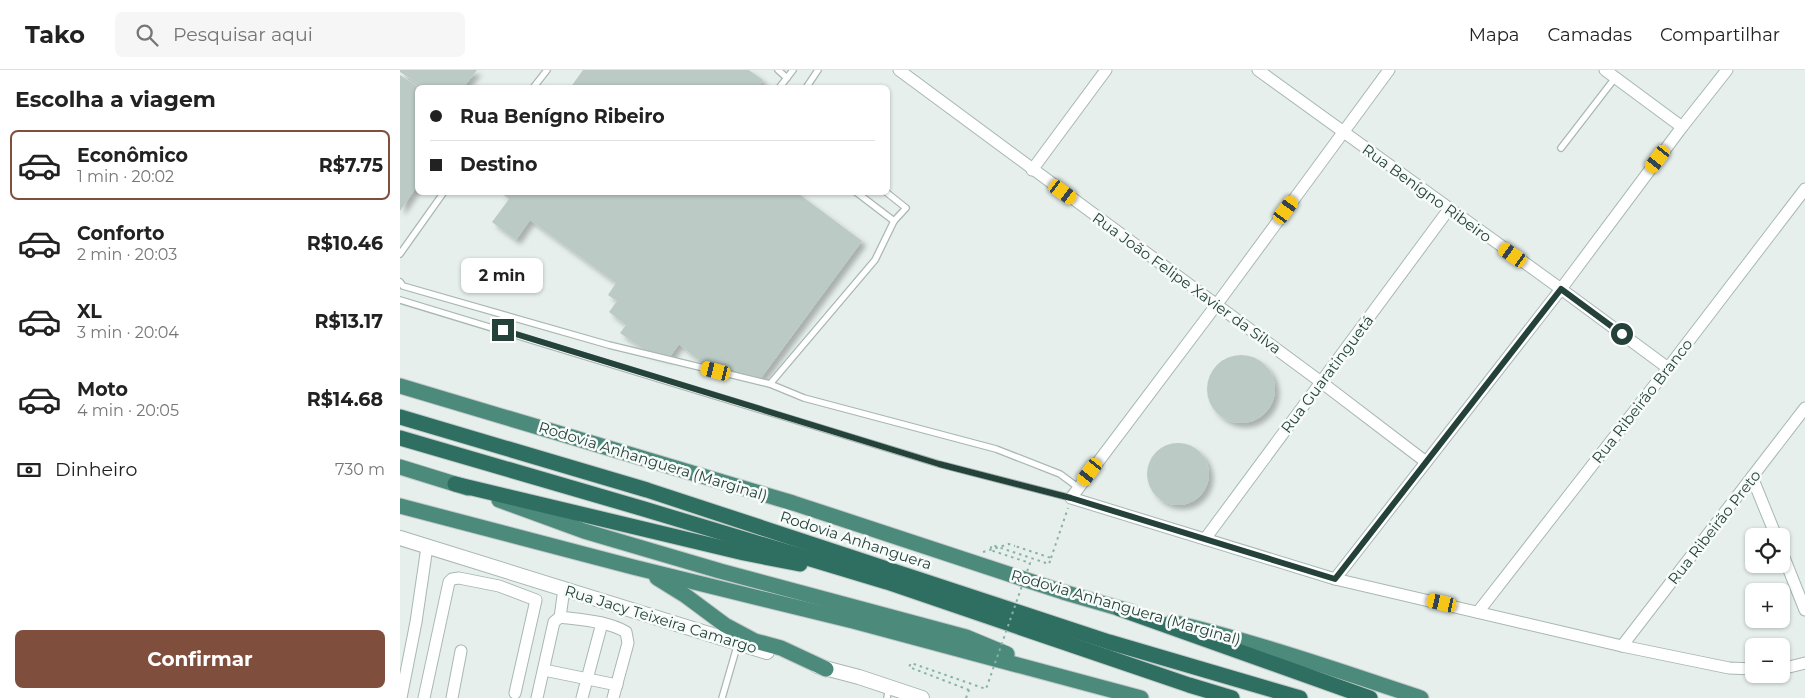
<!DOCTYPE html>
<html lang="pt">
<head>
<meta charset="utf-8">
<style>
  :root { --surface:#fff; --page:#f6f6f6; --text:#222; --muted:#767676; --line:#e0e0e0; --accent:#804e3d }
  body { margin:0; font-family:Montserrat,sans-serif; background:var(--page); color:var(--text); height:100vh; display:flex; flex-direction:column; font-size:19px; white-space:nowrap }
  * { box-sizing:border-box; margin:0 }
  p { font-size:16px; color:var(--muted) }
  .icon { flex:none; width:28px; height:28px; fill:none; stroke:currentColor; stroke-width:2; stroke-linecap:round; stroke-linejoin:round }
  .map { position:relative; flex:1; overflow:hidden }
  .side { display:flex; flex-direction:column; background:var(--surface); width:400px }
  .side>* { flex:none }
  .guide { position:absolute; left:15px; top:15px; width:475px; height:110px; border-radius:8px; box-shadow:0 1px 4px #0004; display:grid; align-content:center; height:110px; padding:0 15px; background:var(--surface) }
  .controls { position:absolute; left:1345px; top:458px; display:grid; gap:10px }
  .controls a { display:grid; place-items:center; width:45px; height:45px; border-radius:8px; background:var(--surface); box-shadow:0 1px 4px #0004; font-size:25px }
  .end { position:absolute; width:22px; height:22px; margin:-11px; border:6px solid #24423a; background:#fff; box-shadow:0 0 0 2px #fff }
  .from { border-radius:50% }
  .bubble { position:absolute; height:35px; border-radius:8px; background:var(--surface); box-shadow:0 1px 4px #0004; font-size:16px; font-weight:700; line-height:35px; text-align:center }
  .car { position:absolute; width:15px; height:30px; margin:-15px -8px; border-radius:6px; box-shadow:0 0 4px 1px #0007; background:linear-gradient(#f5c518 24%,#345 0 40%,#f5c518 0 76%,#345 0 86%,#f5c518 0) }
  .guide b { display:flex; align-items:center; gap:18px; height:48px; font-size:19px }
  .guide b+b { border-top:1px solid var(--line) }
  .guide i { width:12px; height:12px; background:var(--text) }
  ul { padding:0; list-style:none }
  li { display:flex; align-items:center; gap:15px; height:70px; margin:0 10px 8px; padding:0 5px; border:2px solid transparent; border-radius:8px }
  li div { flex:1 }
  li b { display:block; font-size:19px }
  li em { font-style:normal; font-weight:700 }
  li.current { border-color:var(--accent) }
  li>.icon { width:45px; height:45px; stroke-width:1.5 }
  h2 { padding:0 15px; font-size:22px; line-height:60px }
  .pay { display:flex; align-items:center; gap:12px; height:55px; padding:0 15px; font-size:19px }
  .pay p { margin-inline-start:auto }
  .button { display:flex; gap:10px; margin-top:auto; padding:10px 15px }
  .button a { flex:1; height:58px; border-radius:8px; background:var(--accent); color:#fff; font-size:20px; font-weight:700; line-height:58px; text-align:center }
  header { display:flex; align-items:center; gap:30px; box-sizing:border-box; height:70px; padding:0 25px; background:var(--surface); border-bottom:1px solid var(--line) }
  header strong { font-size:24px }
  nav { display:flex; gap:28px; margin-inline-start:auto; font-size:18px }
  .search { width:350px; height:45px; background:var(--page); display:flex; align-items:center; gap:12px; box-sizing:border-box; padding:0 18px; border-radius:8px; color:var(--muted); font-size:19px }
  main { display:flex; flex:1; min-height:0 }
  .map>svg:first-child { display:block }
  .building { fill:#bbcac4; filter:url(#shadow) }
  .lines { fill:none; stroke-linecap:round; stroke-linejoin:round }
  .service-casing { stroke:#a8b8b2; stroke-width:8 }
  .minor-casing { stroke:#a8b8b2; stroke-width:13 }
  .tertiary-casing { stroke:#a8b8b2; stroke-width:16 }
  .trunk-casing { stroke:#c2cac8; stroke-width:17 }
  .motorway-casing { stroke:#c2cac8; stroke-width:17 }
  .path { stroke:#86b3a5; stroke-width:2; stroke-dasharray:2.5 4; stroke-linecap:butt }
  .service { stroke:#fff; stroke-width:5.5 }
  .minor { stroke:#fff; stroke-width:11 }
  .tertiary { stroke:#fff; stroke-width:14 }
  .trunk { stroke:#4c8a7c; stroke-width:15 }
  .motorway { stroke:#2f6f62; stroke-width:15 }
  .path-bridge { stroke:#86b3a5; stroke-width:2; stroke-dasharray:2.5 4; stroke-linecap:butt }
  .route { stroke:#24423a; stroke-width:6 }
  .labels { text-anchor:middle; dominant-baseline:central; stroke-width:5; stroke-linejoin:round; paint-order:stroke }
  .street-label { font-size:15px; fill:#24423a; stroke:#f7fbf9 }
</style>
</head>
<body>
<header>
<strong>Tako</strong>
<div class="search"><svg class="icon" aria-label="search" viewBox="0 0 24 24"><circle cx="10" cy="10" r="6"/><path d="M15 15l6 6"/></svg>Pesquisar aqui</div>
<nav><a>Mapa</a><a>Camadas</a><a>Compartilhar</a></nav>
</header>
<main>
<section class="side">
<h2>Escolha a viagem</h2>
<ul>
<li class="current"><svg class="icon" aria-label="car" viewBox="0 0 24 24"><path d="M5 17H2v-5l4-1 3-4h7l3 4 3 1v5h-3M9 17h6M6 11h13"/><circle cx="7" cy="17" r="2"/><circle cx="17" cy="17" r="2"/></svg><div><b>Econômico</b><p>1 min · 20:02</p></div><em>R$7.75</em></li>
<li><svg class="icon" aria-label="car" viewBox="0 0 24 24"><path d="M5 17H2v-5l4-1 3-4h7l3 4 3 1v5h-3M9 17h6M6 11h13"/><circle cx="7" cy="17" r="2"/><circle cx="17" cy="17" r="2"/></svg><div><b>Conforto</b><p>2 min · 20:03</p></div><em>R$10.46</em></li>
<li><svg class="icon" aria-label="car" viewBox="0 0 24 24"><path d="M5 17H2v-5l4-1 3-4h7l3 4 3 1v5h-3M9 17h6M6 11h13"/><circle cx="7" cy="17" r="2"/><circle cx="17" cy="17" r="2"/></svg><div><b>XL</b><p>3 min · 20:04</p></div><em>R$13.17</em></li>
<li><svg class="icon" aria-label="car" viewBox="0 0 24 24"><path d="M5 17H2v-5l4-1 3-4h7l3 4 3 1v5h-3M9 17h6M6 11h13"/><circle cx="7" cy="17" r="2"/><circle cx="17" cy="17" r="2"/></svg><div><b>Moto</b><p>4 min · 20:05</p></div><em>R$14.68</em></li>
</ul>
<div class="pay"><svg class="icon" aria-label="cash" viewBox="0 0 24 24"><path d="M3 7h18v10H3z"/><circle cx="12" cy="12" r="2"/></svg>Dinheiro<p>730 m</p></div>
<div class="button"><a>Confirmar</a></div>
</section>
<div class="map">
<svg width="1405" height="628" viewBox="0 0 1405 628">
  <defs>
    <filter id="shadow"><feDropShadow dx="4.5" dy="4.5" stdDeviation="2.5" flood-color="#0004"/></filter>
  </defs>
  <rect width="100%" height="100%" fill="#e6efeb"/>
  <!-- building -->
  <g class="building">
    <polygon points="0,0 77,0 63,18 25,18 0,2"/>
    <polygon points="183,0 349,0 363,10 358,18 170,18"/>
    <polygon points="0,5 20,18 18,18 18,115 0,141"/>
    <polygon points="100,122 396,122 462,171 361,308 297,289 279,274 269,288 248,282 220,263 226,255 209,242 217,231 208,225 216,213 130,150 116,170 92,152 109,129"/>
    <circle cx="841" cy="319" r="34"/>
    <circle cx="778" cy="404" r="31"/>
  </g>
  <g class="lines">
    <!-- service casing -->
    <g class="service-casing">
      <g id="service">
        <polyline points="378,0 387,8"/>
        <polyline points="133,18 147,0"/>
        <polyline points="379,18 393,0"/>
        <polyline points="406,18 418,0"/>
        <polyline points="1161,78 1215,8"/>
        <polyline points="456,122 494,151"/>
        <polyline points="0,184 44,122"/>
        <polyline points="0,212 3,216 209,275 370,314 404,328 596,379 660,404 679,418"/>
        <polyline points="0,230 539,394 671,428"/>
        <polyline points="370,314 475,190 494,151 506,138 486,122"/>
        <polyline points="322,628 338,573"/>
        <polyline points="487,628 489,617"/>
      </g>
    </g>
    <!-- minor casing -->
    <g class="minor-casing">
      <g id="minor">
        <polyline points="499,0 921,312 1026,392"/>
        <polyline points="858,0 1161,219 1268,298"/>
        <polyline points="989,0 817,234 671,428 935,509 1222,576 1329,598 1354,599"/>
        <polyline points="1205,0 1282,57"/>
        <polyline points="632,100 706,0"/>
        <polyline points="1352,407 1376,466"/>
        <polyline points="805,469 1049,139"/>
        <polyline points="1381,480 1405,540"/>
        <polyline points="935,509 1161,219 1282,57 1327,0"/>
        <polyline points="1078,542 1268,298 1405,119"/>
        <polyline points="160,547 164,519"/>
        <polyline points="1222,576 1405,338"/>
        <polyline points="1381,599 1405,593"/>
        <polyline points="144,600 217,615"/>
        <polyline points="1,628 16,552 27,477"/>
        <polyline points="24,628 49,512 52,509 59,508 99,516 136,530 115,623"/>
        <polyline points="52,628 61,581"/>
        <path d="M137,628L154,552L160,547C182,550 207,551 226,562L228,573L213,628"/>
        <polyline points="182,628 202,553"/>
      </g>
    </g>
    <!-- tertiary casing -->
    <g class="tertiary-casing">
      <g id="tertiary">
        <polyline points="0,468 367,582"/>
        <polyline points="417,596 459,607 522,628"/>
      </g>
    </g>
    <!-- trunk casing -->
    <g class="trunk-casing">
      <g id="trunk">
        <polyline points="0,316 393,433 663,522 732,542"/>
        <polyline points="0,397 68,418"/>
        <polyline points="99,430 184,461 320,501 566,567 607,584"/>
        <polyline points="0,436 233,497 453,551 741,628"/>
        <polyline points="257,508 286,526 325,555 355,571 381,578 426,599"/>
        <path d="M772,552C856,572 938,600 1021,628"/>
      </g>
    </g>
    <!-- motorway casing -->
    <g class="motorway-casing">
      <g id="motorway">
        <polyline points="0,347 247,420 709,572 900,628"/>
        <polyline points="0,368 244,439 487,512 789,615 832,628"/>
        <polyline points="55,414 344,483 400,494"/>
        <polyline points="720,539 970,628"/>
      </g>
    </g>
    <!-- path -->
    <g class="path">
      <polyline points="583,482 609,474 615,476"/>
      <polyline points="651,488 668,438"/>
      <polyline points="566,628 569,620"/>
    </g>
    <!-- service -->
    <use href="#service" class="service"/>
    <!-- minor -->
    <use href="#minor" class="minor"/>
    <!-- tertiary -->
    <use href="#tertiary" class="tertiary"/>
    <!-- trunk -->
    <use href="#trunk" class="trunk"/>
    <!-- motorway -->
    <use href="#motorway" class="motorway"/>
    <!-- path-bridge -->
    <polyline class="path-bridge" points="569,620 509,597 511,593 586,619 630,493 590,480 592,475 649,494 651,488 615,476"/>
  </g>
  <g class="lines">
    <!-- route -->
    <polyline class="route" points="103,260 539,394 671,428 935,509 1161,219 1222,264"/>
  </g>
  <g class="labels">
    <!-- street labels -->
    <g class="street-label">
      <text transform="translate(1027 123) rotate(36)">Rua Benígno Ribeiro</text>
      <text transform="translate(787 213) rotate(36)">Rua João Felipe Xavier da Silva</text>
      <text transform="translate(927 304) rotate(-53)">Rua Guaratinguetá</text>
      <text transform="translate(1242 331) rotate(-52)">Rua Ribeirão Branco</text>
      <text transform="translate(253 391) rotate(17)">Rodovia Anhanguera (Marginal)</text>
      <text transform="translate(1314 457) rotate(-52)">Rua Ribeirão Preto</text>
      <text transform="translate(456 470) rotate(18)">Rodovia Anhanguera</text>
      <text transform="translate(726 537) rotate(16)">Rodovia Anhanguera (Marginal)</text>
      <text transform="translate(261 549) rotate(17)">Rua Jacy Teixeira Camargo</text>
    </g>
  </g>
</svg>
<div class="controls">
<a><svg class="icon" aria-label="locate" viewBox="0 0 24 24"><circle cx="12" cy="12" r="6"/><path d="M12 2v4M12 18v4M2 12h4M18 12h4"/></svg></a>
<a>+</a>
<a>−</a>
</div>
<i class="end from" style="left:1222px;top:264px"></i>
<i class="end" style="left:103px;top:260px"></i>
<div class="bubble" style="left:61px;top:188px;width:82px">2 min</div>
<i class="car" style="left:1258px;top:89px;rotate:217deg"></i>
<i class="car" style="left:663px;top:122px;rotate:126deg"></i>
<i class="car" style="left:886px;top:140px;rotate:36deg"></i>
<i class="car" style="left:1113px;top:185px;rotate:305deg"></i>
<i class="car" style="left:316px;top:301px;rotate:284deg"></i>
<i class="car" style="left:690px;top:402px;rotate:217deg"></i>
<i class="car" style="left:1042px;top:533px;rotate:283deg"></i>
<div class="guide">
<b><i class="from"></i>Rua Benígno Ribeiro</b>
<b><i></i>Destino</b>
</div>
</div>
</main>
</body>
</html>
